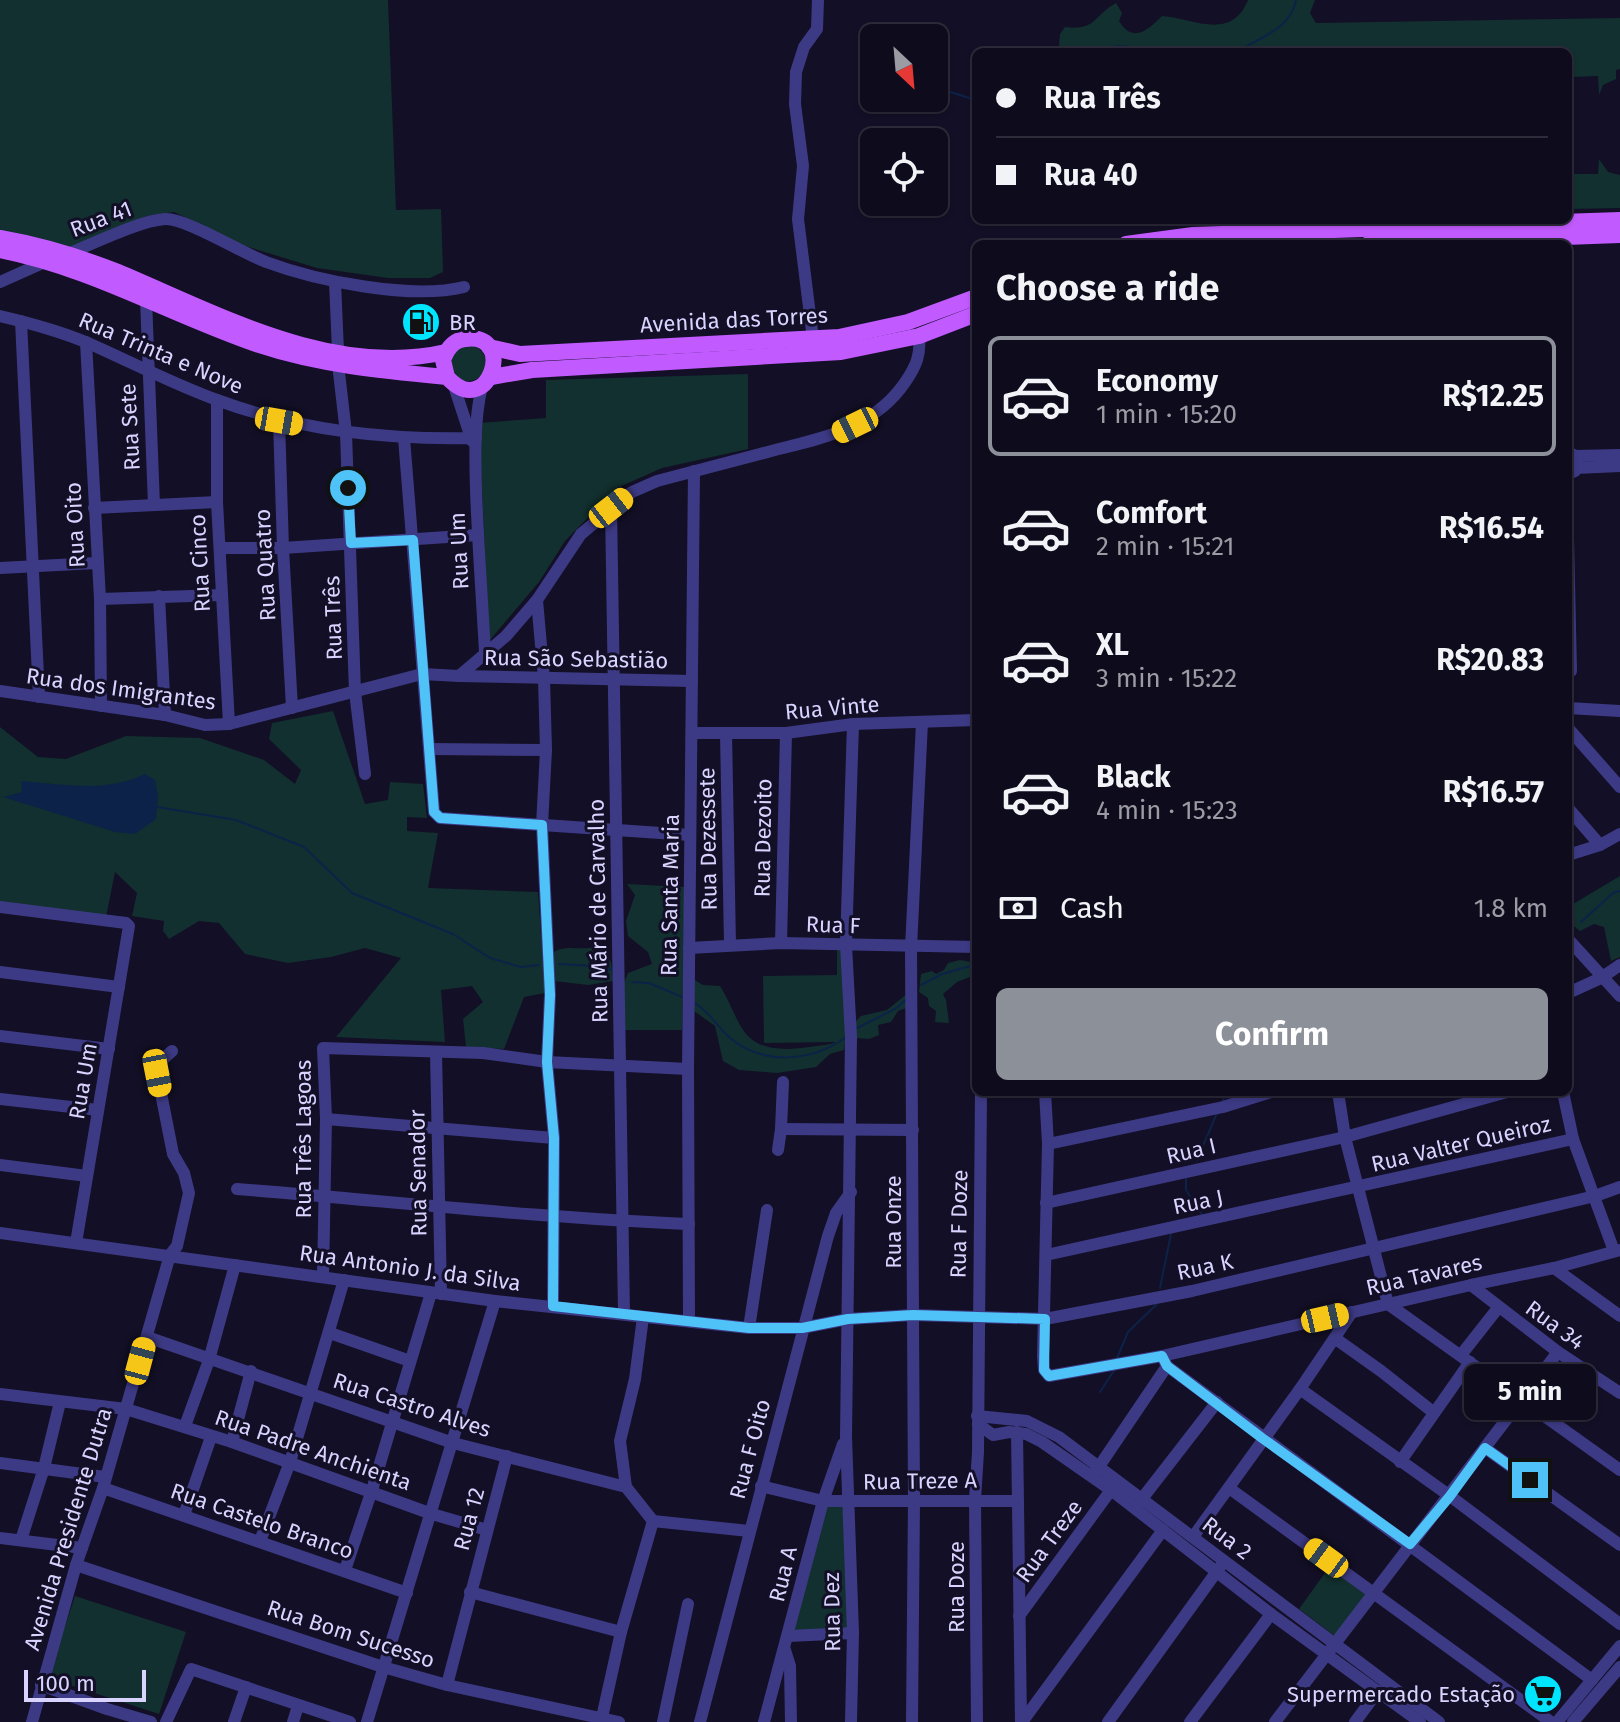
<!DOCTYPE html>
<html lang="en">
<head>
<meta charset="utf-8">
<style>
  :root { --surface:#0e0b1c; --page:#171425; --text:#f1f3f6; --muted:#9b9ba3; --line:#2e2b3b; --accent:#8c9099 }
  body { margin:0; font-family:"Fira Sans",sans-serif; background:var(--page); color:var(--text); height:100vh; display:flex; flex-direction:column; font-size:30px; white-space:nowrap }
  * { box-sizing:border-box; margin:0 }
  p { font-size:26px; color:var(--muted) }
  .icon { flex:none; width:44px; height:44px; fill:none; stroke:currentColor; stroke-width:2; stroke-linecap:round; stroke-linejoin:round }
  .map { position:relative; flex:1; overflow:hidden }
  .details { position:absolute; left:972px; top:240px; width:600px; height:856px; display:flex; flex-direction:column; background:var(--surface); border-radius:12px; box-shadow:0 2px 6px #0004,0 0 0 2px var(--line) }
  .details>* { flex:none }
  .guide { position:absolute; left:972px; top:48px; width:600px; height:176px; border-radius:12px; box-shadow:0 2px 6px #0004,0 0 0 2px var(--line); display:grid; align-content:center; height:176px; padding:0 24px; background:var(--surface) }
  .needle { width:52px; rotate:154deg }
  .fabs { position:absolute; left:860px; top:24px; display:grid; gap:16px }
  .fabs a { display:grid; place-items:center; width:88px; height:88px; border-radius:12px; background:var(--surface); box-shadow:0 2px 6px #0004,0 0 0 2px var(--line); font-size:40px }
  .scale { position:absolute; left:24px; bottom:20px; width:122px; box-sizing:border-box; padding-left:8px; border:4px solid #d9d4ff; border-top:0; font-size:22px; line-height:28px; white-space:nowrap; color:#d9d4ff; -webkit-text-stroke:6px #130f26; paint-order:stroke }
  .end { position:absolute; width:36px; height:36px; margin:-18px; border:10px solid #4fc3f7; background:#111; box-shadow:0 0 0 4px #111 }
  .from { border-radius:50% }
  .bubble { position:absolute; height:56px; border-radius:12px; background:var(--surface); box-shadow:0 2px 6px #0004,0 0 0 2px var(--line); font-size:26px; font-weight:700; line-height:56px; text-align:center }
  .car { position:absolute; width:24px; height:48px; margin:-24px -12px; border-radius:10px; box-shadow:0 0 6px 2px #0007; background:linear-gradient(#f5c518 24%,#345 0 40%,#f5c518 0 76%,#345 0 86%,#f5c518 0) }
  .guide b { display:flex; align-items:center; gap:28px; height:76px; font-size:30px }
  .guide b+b { border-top:2px solid var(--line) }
  .guide i { width:20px; height:20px; background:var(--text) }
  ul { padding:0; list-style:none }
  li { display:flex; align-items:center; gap:24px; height:120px; margin:0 16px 12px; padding:0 8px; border:4px solid transparent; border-radius:12px }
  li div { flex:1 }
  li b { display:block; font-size:30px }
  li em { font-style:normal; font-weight:700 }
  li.current { border-color:var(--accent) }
  li>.icon { width:72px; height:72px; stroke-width:1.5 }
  h2 { padding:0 24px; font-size:36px; line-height:96px }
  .pay { display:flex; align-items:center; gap:20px; height:88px; padding:0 24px; font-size:30px }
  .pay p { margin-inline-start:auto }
  .cta { display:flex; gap:16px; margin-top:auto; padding:16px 24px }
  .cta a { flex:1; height:92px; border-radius:12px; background:var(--accent); color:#fff; font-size:32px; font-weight:700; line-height:92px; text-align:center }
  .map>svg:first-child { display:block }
  .green { fill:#12302f }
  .water { fill:#0c2248 }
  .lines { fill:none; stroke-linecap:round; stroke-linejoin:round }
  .stream { stroke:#0c2248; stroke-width:2 }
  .minor { stroke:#3d3a85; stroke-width:12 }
  .major { stroke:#c25bff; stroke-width:16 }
  .route { stroke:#4fc3f7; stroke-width:10 }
  .labels { text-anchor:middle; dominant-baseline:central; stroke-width:6; stroke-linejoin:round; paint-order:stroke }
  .street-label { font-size:22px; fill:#d9d4ff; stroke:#130f26 }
  .poi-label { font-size:22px; fill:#d9d4ff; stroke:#130f26; text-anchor:start }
</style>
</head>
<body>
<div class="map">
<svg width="1620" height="1722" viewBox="0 0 1620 1722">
  <rect width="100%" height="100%" fill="#130f26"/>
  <!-- green -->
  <g class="green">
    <polygon points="0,0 388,0 396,210 441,209 443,272 430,278 388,278 317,268 245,246 174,212 147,216 66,248 0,231"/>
    <path d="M1248,0H1315L1310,13L1316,23L1620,18V69L1616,70V79L1603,85L1599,95L1598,76L1573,77V174H1598L1599,159L1608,172L1620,175V208L1568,209V52H1065L1059,45L1060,34L1065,27C1096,31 1093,16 1116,3L1122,13L1119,21C1133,44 1148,30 1162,16C1193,18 1231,42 1248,0Z"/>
    <circle cx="468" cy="363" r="18"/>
    <polygon points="748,374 748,449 662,468 617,488 565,541 539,582 489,641 479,423 546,418 546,380"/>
    <polygon points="333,711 365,804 388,800 390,782 423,784 427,818 407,817 407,831 438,833 428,888 538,892 545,993 524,997 504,1049 466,1047 463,1019 483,1002 472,986 441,990 445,1042 336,1037 401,958 365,948 331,957 288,963 245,954 219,923 199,921 169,939 163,931 164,921 132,916 137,893 115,872 106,917 0,904 0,727 38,757 66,759 126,736 200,738 264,760 295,784 301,770 269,739 272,723"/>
    <polygon points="1620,876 1620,957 1611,961 1604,927 1594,924 1580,931 1570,923 1568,907"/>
    <polygon points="627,884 685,887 682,1030 625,1030 624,983 628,973 652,964 648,952 628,936 626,921 635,895"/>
    <path d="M598,946L611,962L613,981L588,985L554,981L552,953C567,943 582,952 598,946Z"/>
    <path d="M837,949H841L846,1034L844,1050L830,1054L816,1067L777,1073L739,1070L723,1061L715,1026L694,1011L693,979L703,985L720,986C730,1001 736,1022 747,1035C767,1057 805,1047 831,1044L836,1042L764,1043L763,976L837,975Z"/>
    <polygon points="960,960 971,962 970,977 957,982 943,994 946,1000 949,1023 935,1022 936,1011 929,1006 928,998 919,992 921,974 932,971 936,974 944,970 948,963"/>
    <polygon points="908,993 909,1007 898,1011 891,1022 878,1025 879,1035 869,1039 856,1038 855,1022 861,1016 887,1010"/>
    <polygon points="825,1505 846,1506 849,1629 794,1631"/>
    <polygon points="1330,1566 1368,1593 1335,1636 1299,1609"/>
    <polygon points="75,1596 186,1632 159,1714 48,1678"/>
  </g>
  <!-- water -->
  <path class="water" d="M145,774L155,780L158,796L156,819L135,834L115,832L3,797L22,792L21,781C63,784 106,793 145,774Z"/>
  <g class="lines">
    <!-- stream -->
    <g class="stream">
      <path d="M1098,52C1112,45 1128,44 1143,52"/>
      <path d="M1237,52C1260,37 1290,30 1296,0"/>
      <polyline points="937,88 976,100"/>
      <polyline points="157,807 236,820 304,847 352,893 453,934 490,958 521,967 539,965"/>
      <polyline points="1581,922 1613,893 1620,891"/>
      <polyline points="559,964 592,966 612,970"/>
      <polyline points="632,982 649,983 682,997"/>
      <polyline points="921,985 942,974 974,965"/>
      <path d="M693,1002C709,1011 716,1025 729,1037C762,1066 811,1062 845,1038"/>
      <polyline points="857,1028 895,1009 907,999"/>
      <polyline points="1223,1100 1225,1095 1232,1092"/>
      <polyline points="1197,1160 1217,1113"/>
      <polyline points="1186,1178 1186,1190 1202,1215"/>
      <polyline points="1160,1288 1171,1234"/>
      <polyline points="1117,1358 1128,1332 1157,1304"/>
      <polyline points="1100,1392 1115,1369"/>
    </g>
    <!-- minor -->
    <g class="minor">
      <path d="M67,254C93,244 138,221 165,219C186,218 242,253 266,262C317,281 411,300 464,287"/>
      <polyline points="0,282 47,261"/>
      <polyline points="335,282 338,351"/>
      <polyline points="146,299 154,505"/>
      <path d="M0,316C30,323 60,331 88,343C131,362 173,384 217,400C301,431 387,440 476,438"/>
      <polyline points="21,321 39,697"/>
      <polyline points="813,339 798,219 803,166 795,104 796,72 804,47 817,29 818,0"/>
      <polyline points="86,342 100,599 101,706"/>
      <polyline points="338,364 346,433 355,692 365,774"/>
      <polyline points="453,383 472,441"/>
      <path d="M482,386C474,420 475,455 476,490C478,544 482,598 485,652"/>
      <polyline points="217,400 217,502 229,724"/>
      <polyline points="279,421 283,548 292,708"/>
      <polyline points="404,438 434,812 440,818 690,835"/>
      <polyline points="1568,452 1576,456 1578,464 1575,471 1568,474"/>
      <polyline points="1576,456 1620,455"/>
      <polyline points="1576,468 1620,466"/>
      <polyline points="94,508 217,502"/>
      <polyline points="611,508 624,1314"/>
      <polyline points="1568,538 1571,671"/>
      <polyline points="220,548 283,548 477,535"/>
      <polyline points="0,568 96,563"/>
      <polyline points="159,596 165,715"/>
      <polyline points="100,599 222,595"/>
      <polyline points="537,600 544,679 546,750 542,825 550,995 547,1062 554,1138 553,1306"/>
      <polyline points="459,676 692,681"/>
      <path d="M0,691L165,715L205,725L229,724L422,674L459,676L506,636L537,600L581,534L632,492L657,481C691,472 725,463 760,454C815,439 872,432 906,381C916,366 921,355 919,336"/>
      <polyline points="1568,708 1620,711"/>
      <polyline points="1568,728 1620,787"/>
      <polyline points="692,733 786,733 853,724 976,720"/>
      <polyline points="726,733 730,944"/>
      <polyline points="429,749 546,750"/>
      <polyline points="1568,808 1600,845"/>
      <polyline points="1568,855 1600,845 1620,834"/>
      <polyline points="0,907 126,923 129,926 76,1243"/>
      <polyline points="1568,939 1620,996"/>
      <polyline points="781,943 786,733"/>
      <polyline points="689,948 781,943 976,947"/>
      <polyline points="0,972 119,987"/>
      <polyline points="1568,993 1601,978 1620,965"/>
      <polyline points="0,1036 109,1049"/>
      <polyline points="436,1052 441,1294"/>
      <polyline points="1045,1092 1048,1144 1043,1356 1044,1370 1049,1376 1162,1356 1471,1285 1554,1268 1620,1250"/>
      <polyline points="1338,1092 1345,1137 1388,1304 1620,1470"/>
      <polyline points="1563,1092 1573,1139 1614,1251"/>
      <polyline points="0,1099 98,1110"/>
      <polyline points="326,1119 554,1138"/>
      <polyline points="781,1129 913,1130"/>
      <polyline points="1048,1144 1223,1107 1271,1092"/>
      <polyline points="778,1150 781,1129 783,1082"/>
      <polyline points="0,1165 87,1176"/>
      <path d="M237,1189C388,1201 538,1218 689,1224"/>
      <polyline points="1046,1203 1345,1137 1507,1092"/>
      <polyline points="0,1233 495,1301 749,1328 802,1328 848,1319 913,1315 1045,1319 1192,1291 1595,1196 1620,1187"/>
      <polyline points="1046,1255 1573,1139"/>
      <polyline points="1554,1268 1620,1316"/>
      <polyline points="323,1277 326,1119 323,1048 483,1053 547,1062 688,1069"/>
      <polyline points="1471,1285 1558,1352 1620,1393"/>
      <polyline points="689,1320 688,1069 694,471"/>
      <polyline points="749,1328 767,1210"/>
      <polyline points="330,1333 410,1361"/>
      <polyline points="147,1337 453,1443 626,1487 653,1521"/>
      <polyline points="1336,1339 1381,1371 1433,1412"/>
      <polyline points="1461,1355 1498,1308"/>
      <polyline points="1167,1366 1592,1680"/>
      <polyline points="1300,1389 1450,1496 1620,1624"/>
      <polyline points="0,1394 126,1409 232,1442 432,1514 487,1530"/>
      <polyline points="977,1416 1027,1421 1059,1437 1439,1722"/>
      <polyline points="978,1424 993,1435 1009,1432 1026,1434 1042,1442 1111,1490 1271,1614 1420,1722"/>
      <polyline points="185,1426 209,1360 235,1265"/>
      <polyline points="1017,1432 1021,1722"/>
      <polyline points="232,1442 251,1371"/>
      <polyline points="1485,1448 1620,1545"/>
      <polyline points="1400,1462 1470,1362"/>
      <polyline points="0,1463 105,1477"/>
      <polyline points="1094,1474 1167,1366 1164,1360"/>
      <polyline points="761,1486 823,1501 1018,1501"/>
      <polyline points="626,1487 620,1441 635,1379 643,1317"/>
      <polyline points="103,1488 407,1593"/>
      <polyline points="1229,1488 1551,1722"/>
      <polyline points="1141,1500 1217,1402"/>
      <polyline points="184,1515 211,1437"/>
      <polyline points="653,1521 749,1531"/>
      <polyline points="1193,1537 1300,1389 1352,1312"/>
      <polyline points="0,1538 82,1548"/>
      <polyline points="21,1540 44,1468 60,1402"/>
      <polyline points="260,1541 290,1462 344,1280"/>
      <polyline points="76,1565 383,1667 447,1685 619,1722"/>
      <polyline points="345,1570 372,1490 431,1293"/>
      <polyline points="470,1592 621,1632"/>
      <polyline points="1019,1616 1111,1490"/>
      <polyline points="788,1636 853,1633"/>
      <polyline points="785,1650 790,1666 791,1722"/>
      <polyline points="41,1685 107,1709 151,1722"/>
      <polyline points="447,1685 507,1456"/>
      <polyline points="32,1722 76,1565 103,1488 170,1255 177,1246 189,1193 184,1173 173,1154 157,1073 161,1061 172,1051"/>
      <polyline points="166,1722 191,1669 350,1722"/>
      <polyline points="234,1722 246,1687"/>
      <polyline points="293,1722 298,1706"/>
      <polyline points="367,1722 495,1301"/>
      <polyline points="601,1722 621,1632 653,1521"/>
      <polyline points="663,1722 688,1604"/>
      <polyline points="700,1722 828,1236 836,1213 851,1192"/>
      <polyline points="764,1722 823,1501 843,1444"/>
      <polyline points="851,1722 853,1633 846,1437 851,1037 846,945 853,724"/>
      <polyline points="912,1722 914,1501 911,948 922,722"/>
      <polyline points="977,1722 975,1500 978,1452 981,1092"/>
      <polyline points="1022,1722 1163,1530"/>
      <polyline points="1108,1722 1220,1567"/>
      <polyline points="1190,1722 1271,1614"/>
      <polyline points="1275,1722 1558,1352"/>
      <polyline points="1355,1722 1378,1691"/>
      <polyline points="1557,1722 1620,1646"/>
      <polyline points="1573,1722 1620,1667"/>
    </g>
    <!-- major -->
    <g class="major">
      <path d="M0,238C40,245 80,257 118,272C218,314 333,378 446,352"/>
      <polyline points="1126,244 1193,235 1620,220"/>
      <polyline points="1368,244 1620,235"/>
      <path d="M0,250C92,268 171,315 259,345C319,365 384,371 447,377C488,423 518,331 465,339C453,340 447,349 443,360L447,377"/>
      <polyline points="489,347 520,354 839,337 908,322 976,297"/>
      <polyline points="491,377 532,370 841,352 919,336 976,314"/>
    </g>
  </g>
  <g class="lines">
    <!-- route -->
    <polyline class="route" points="348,488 351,543 413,540 434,812 440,818 542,825 550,995 547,1062 554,1138 553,1306 749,1328 802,1328 848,1319 913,1315 1045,1319 1044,1370 1049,1376 1162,1356 1167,1366 1262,1438 1410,1544 1450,1496 1485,1448 1530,1480"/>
  </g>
  <!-- icons -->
  <defs>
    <g id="fuel-disc" transform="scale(2)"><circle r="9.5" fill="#00e5ff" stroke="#130f26"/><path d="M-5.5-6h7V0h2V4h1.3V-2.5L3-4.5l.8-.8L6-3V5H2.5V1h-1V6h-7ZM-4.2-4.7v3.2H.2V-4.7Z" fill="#111"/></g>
    <g id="supermarket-disc" transform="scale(2)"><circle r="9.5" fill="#00e5ff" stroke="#130f26"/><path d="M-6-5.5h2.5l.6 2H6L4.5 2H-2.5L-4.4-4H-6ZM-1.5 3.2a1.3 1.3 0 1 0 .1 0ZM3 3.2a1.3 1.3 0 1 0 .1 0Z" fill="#111"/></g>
  </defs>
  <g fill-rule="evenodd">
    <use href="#fuel-disc" x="421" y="322"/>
    <use href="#supermarket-disc" x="1543" y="1694"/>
  </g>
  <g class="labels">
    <!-- street labels -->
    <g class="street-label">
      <text transform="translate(101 219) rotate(-21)">Rua 41</text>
      <text transform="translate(734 320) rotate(-3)">Avenida das Torres</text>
      <text transform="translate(161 353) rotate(23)">Rua Trinta e Nove</text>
      <text transform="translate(130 427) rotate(-93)">Rua Sete</text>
      <text transform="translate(75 525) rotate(-93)">Rua Oito</text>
      <text transform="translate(459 551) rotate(-93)">Rua Um</text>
      <text transform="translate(200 563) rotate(-93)">Rua Cinco</text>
      <text transform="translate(265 565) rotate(-93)">Rua Quatro</text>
      <text transform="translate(333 618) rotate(-92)">Rua Três</text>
      <text transform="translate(576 659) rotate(1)">Rua São Sebastião</text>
      <text transform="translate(121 689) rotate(8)">Rua dos Imigrantes</text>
      <text transform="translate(832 708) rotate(-5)">Rua Vinte</text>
      <text transform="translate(763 838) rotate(-89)">Rua Dezoito</text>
      <text transform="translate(708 839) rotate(-91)">Rua Dezessete</text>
      <text transform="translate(670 895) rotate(-89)">Rua Santa Maria</text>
      <text transform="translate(598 911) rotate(-91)">Rua Mário de Carvalho</text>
      <text transform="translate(833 925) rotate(2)">Rua F</text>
      <text transform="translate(83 1081) rotate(-80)">Rua Um</text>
      <text transform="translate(303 1139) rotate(-90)">Rua Três Lagoas</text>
      <text transform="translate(1461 1144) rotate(-13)">Rua Valter Queiroz</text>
      <text transform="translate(1191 1151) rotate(-13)">Rua I</text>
      <text transform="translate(418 1173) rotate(-91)">Rua Senador</text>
      <text transform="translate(1198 1202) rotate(-12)">Rua J</text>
      <text transform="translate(893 1222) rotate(-90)">Rua Onze</text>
      <text transform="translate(959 1224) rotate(-89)">Rua F Doze</text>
      <text transform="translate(1205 1267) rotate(-12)">Rua K</text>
      <text transform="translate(410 1268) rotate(8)">Rua Antonio J. da Silva</text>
      <text transform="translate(1424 1275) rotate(-13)">Rua Tavares</text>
      <text transform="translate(1555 1325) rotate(36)">Rua 34</text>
      <text transform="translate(412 1405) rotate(18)">Rua Castro Alves</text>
      <text transform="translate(750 1449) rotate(-75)">Rua F Oito</text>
      <text transform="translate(313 1450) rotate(19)">Rua Padre Anchienta</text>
      <text transform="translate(920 1481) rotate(-1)">Rua Treze A</text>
      <text transform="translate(469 1519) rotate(-75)">Rua 12</text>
      <text transform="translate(262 1521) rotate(19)">Rua Castelo Branco</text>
      <text transform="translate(68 1529) rotate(-73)">Avenida Presidente Dutra</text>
      <text transform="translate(1227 1538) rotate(37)">Rua 2</text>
      <text transform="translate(1049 1541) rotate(-54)">Rua Treze</text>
      <text transform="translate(783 1574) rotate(-76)">Rua A</text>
      <text transform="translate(956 1587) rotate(-90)">Rua Doze</text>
      <text transform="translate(832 1612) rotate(-91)">Rua Dez</text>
      <text transform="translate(351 1634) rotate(18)">Rua Bom Sucesso</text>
    </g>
    <!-- poi labels -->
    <g class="poi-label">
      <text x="449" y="322">BR</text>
      <text x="1515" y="1694" text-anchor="end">Supermercado Estação</text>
    </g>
  </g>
</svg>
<div class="fabs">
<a><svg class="needle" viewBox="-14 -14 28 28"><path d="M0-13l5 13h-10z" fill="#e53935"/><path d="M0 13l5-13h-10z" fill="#9b9ba3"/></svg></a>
<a><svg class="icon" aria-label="locate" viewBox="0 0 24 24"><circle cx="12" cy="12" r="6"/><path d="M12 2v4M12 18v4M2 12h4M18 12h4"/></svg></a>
</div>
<div class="scale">100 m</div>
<i class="end from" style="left:348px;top:488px"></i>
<i class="end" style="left:1530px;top:1480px"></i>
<div class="bubble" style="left:1464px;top:1364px;width:132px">5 min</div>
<i class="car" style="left:279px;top:421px;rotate:100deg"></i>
<i class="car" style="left:855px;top:425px;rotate:244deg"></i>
<i class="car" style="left:611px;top:508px;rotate:52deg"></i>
<i class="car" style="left:157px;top:1073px;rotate:169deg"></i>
<i class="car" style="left:1325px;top:1318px;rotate:77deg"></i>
<i class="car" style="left:140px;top:1361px;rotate:15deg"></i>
<i class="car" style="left:1326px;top:1558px;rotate:306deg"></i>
<div class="guide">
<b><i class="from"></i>Rua Três</b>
<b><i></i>Rua 40</b>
</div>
<section class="details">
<h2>Choose a ride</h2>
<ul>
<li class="current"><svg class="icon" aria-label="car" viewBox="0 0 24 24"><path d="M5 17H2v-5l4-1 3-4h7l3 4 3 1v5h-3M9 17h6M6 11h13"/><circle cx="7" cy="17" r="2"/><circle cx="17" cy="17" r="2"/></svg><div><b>Economy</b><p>1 min · 15:20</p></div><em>R$12.25</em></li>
<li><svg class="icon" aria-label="car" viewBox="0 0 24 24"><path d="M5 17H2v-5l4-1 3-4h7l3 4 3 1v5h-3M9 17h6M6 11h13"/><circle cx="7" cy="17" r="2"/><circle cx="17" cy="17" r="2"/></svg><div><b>Comfort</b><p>2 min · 15:21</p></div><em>R$16.54</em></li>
<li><svg class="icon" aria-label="car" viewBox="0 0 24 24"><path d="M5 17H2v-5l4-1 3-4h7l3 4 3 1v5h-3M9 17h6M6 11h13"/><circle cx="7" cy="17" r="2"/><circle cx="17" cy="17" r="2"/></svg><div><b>XL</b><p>3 min · 15:22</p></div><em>R$20.83</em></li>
<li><svg class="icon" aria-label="car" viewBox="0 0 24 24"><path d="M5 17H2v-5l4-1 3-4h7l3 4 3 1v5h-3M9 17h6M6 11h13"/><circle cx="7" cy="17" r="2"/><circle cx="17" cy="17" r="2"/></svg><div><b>Black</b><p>4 min · 15:23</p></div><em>R$16.57</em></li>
</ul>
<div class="pay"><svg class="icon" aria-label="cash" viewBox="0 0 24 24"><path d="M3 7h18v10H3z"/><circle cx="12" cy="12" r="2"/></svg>Cash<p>1.8 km</p></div>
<div class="cta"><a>Confirm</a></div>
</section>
</div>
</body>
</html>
